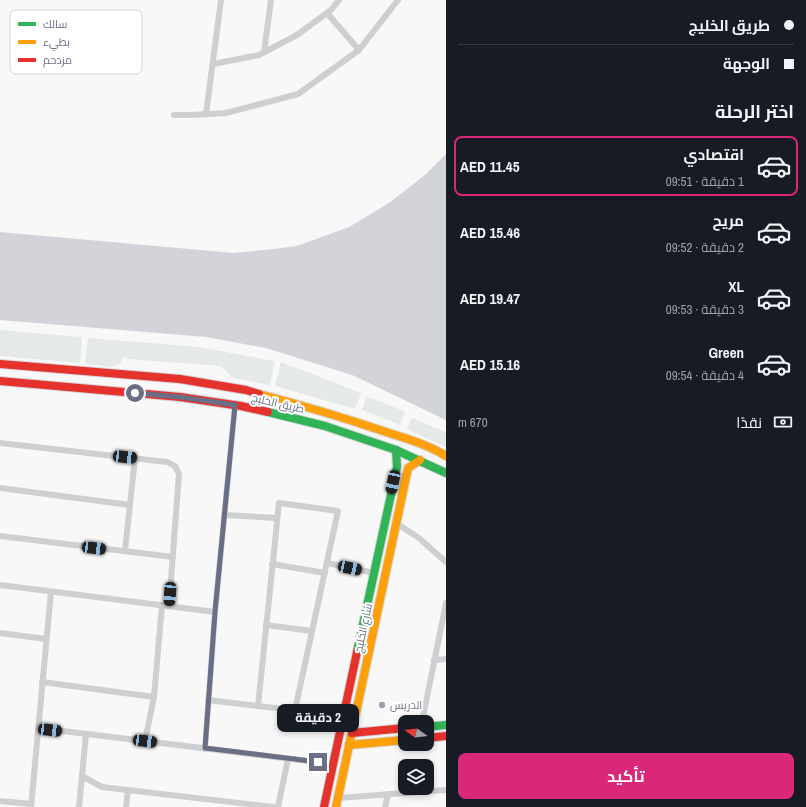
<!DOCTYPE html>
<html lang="ar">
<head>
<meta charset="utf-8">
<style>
  :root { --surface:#171b24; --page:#242831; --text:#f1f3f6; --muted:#9ea1a6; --line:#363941; --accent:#db2777 }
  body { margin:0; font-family:"Archivo Narrow",Cairo,sans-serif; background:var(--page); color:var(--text); direction:rtl; height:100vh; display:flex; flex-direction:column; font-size:15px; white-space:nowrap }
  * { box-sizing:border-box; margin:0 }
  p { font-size:13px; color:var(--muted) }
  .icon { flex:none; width:22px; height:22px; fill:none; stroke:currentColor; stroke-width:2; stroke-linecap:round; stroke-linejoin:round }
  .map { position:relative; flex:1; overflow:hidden; direction:ltr }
  .side { display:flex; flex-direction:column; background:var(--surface); width:360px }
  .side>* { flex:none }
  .top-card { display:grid; align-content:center; height:88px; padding:0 12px; background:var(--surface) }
  .needle { width:26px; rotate:284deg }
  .fabs { position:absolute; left:398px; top:715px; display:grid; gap:8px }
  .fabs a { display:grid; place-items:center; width:36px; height:36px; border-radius:8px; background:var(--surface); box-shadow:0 2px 6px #0003; font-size:20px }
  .end { position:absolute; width:18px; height:18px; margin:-9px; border:5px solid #6b6f85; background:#fff; box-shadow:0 0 0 2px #fff }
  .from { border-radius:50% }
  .bubble { position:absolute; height:28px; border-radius:8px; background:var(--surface); box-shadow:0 2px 6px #0003; font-size:13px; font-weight:700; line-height:28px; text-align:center; direction:rtl }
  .car { position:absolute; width:12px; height:24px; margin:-12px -6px; border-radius:5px; box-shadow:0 0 3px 1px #0007; background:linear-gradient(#222 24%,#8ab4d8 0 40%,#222 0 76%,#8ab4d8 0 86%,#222 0) }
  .top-card b { display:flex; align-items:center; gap:14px; height:38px; font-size:15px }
  .top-card b+b { border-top:1px solid var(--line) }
  .top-card i { width:10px; height:10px; background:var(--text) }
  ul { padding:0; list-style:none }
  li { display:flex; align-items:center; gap:12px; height:60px; margin:0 8px 6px; padding:0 4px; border:2px solid transparent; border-radius:8px }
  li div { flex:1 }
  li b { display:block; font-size:15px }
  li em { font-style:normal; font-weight:700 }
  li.current { border-color:var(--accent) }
  li>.icon { width:36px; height:36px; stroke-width:1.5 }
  h2 { padding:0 12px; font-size:18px; line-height:48px }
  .pay { display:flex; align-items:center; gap:10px; height:44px; padding:0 12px; font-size:15px }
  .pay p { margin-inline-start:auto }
  .primary-button { display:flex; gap:8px; margin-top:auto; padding:8px 12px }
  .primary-button a { flex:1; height:46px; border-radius:8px; background:var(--accent); color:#fff; font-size:16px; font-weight:700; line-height:46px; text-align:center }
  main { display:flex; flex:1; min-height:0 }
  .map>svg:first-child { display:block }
  .green { fill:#e6eae7 }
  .water { fill:#d2d4da }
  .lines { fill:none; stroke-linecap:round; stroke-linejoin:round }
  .fast-casing { stroke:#d4d4d6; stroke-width:10 }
  .slow-casing { stroke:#d4d4d6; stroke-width:10 }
  .jam-casing { stroke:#d4d4d6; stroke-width:10 }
  .street { stroke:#cecfd1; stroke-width:6 }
  .fast { stroke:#30b455; stroke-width:8 }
  .slow { stroke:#ff9f0a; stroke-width:8 }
  .jam { stroke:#e5322d; stroke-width:8 }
  .route { stroke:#6b6f85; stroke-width:5 }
  .poi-dot { fill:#9c9fad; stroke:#fff; stroke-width:1.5 }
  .labels { text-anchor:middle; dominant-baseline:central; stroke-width:4; stroke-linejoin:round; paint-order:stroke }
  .street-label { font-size:11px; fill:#6b6f85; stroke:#fff }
  .poi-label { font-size:11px; fill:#6b6f85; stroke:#fff; text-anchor:start }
  .key { fill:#fff; stroke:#d3d4da; stroke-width:1 }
  .key-label { font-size:11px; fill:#6b6f85 }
</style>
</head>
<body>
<main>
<section class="side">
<div class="top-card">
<b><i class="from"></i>طريق الخليج</b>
<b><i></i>الوجهة</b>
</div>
<h2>اختر الرحلة</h2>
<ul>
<li class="current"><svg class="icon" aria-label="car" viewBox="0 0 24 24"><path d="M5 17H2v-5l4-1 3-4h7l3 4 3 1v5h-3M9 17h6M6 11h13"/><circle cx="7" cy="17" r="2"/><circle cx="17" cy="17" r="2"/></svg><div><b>اقتصادي</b><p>1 دقيقة · 09:51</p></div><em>AED 11.45</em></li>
<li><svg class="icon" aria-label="car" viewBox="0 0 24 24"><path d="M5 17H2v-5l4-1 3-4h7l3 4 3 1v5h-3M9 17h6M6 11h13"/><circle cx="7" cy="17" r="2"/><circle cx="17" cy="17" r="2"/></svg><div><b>مريح</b><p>2 دقيقة · 09:52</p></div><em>AED 15.46</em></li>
<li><svg class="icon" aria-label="car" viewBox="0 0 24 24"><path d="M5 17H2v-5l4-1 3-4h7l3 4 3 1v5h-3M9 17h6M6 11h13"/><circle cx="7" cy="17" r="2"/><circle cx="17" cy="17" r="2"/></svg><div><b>XL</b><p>3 دقيقة · 09:53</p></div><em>AED 19.47</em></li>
<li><svg class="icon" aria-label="car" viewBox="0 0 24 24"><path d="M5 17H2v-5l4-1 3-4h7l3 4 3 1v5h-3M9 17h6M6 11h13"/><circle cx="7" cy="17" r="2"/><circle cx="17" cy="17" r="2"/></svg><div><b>Green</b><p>4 دقيقة · 09:54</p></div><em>AED 15.16</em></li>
</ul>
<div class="pay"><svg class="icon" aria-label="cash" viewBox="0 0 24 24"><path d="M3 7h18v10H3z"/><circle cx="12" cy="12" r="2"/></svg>نقدًا<p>670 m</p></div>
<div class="primary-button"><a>تأكيد</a></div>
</section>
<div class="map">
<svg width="446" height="807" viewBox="0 0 446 807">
  <rect width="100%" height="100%" fill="#f8f8f8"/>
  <!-- green -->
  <g class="green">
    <polygon points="0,330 82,337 80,363 0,356"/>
    <polygon points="88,338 199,347 275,361 270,385 233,378 221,366 128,359 125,357 121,359 123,362 113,367 85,364"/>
    <polygon points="281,362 361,393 355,409 275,386"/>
    <polygon points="366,396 404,411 405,412 400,425 362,410"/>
    <polygon points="412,418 446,432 446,447 407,429"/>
  </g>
  <!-- water -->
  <polygon class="water" points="446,154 446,420 352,375 266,348 206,337 0,320 0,232 234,253 265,250 297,246 349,227 389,203 425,175"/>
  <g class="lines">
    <!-- fast casing -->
    <g class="fast-casing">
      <g id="fast">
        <polyline points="268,412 325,426 396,450 446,473"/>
        <polyline points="357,652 397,467 396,450"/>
        <polyline points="427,727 446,725"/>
      </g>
    </g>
    <!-- slow casing -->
    <g class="slow-casing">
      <g id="slow">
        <path d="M259,394C301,405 342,417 383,431C404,438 427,444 446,456"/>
        <polyline points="349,745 405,740"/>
        <polyline points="336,807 408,468 420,460"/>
      </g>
    </g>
    <!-- jam casing -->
    <g class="jam-casing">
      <g id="jam">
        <polyline points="0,364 180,379 246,390 259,394"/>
        <polyline points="0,381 180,397 241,406 268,412"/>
        <polyline points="352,733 405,728"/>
        <polyline points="427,738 446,736"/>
        <polyline points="324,807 357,652"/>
      </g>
    </g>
    <!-- street -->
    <g class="street">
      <polyline points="327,13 359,50"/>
      <polyline points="264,52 271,0"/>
      <polyline points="213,64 259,55 297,35 331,10 339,0"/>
      <polyline points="206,114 221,0"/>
      <polyline points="174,115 191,115 226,113 298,94 359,50 398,0"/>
      <polyline points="0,443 167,462 175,466 179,474 169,606"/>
      <polyline points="0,488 130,505"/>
      <polyline points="224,515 277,518"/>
      <polyline points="396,523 419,538 446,562"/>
      <polyline points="0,536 173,557"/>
      <polyline points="125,551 135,458"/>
      <polyline points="327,563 374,573"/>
      <polyline points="272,564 325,573"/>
      <polyline points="0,585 215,612"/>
      <polyline points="266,625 312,631"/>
      <polyline points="0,633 46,639"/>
      <polyline points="434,660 446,659"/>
      <polyline points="42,682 154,697 162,605"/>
      <polyline points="208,700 344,716"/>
      <polyline points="258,706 279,503 338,511 295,710"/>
      <polyline points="422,722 446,603"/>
      <polyline points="38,728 333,764"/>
      <polyline points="145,741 154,697"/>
      <polyline points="205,749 215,612 235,405"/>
      <polyline points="82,776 102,787 274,807"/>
      <polyline points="338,798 446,790"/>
      <polyline points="0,801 31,804"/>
      <polyline points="31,807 51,592"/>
      <polyline points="79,807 86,734"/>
      <polyline points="126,807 128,790"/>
      <polyline points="278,807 288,759"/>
      <polyline points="385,807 388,794"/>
    </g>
    <!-- fast -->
    <use href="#fast" class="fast"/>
    <!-- slow -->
    <use href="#slow" class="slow"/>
    <!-- jam -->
    <use href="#jam" class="jam"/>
  </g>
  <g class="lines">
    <!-- route -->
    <polyline class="route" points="135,393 180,397 235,405 215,612 205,748 318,762"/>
  </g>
  <!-- markers -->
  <circle class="poi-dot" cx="382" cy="705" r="4"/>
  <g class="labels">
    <!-- street labels -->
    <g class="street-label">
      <text transform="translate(278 403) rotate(13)">طريق الخليج</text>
      <text transform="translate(363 628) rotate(-78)">شارع الخليج</text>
    </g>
    <!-- poi labels -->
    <g class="poi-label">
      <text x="390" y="705">الدريس</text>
    </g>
  </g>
  <!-- legend -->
  <rect x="10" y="10" width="132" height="64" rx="6" class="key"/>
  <rect x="18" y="22" width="18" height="4" fill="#30b455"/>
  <rect x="18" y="40" width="18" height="4" fill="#ff9f0a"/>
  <rect x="18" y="58" width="18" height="4" fill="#e5322d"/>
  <g class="key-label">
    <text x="43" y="28">سالك</text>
    <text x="43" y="46">بطيء</text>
    <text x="43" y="64">مزدحم</text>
  </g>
</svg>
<div class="fabs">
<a><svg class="needle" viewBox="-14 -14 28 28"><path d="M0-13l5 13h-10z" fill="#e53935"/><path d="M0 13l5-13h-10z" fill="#9ea1a6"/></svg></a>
<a><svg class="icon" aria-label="layers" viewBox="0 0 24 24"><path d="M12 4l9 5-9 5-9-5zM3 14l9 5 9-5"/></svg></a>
</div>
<i class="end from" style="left:135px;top:393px"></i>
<i class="end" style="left:318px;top:762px"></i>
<div class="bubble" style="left:277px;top:704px;width:82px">2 دقيقة</div>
<i class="car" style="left:125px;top:457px;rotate:96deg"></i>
<i class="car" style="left:393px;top:482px;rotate:192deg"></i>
<i class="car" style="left:94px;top:548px;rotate:97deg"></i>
<i class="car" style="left:350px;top:568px;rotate:102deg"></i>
<i class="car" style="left:170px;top:594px;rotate:184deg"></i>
<i class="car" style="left:50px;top:730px;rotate:97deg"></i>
<i class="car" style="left:145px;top:741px;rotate:97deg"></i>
</div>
</main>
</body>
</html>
